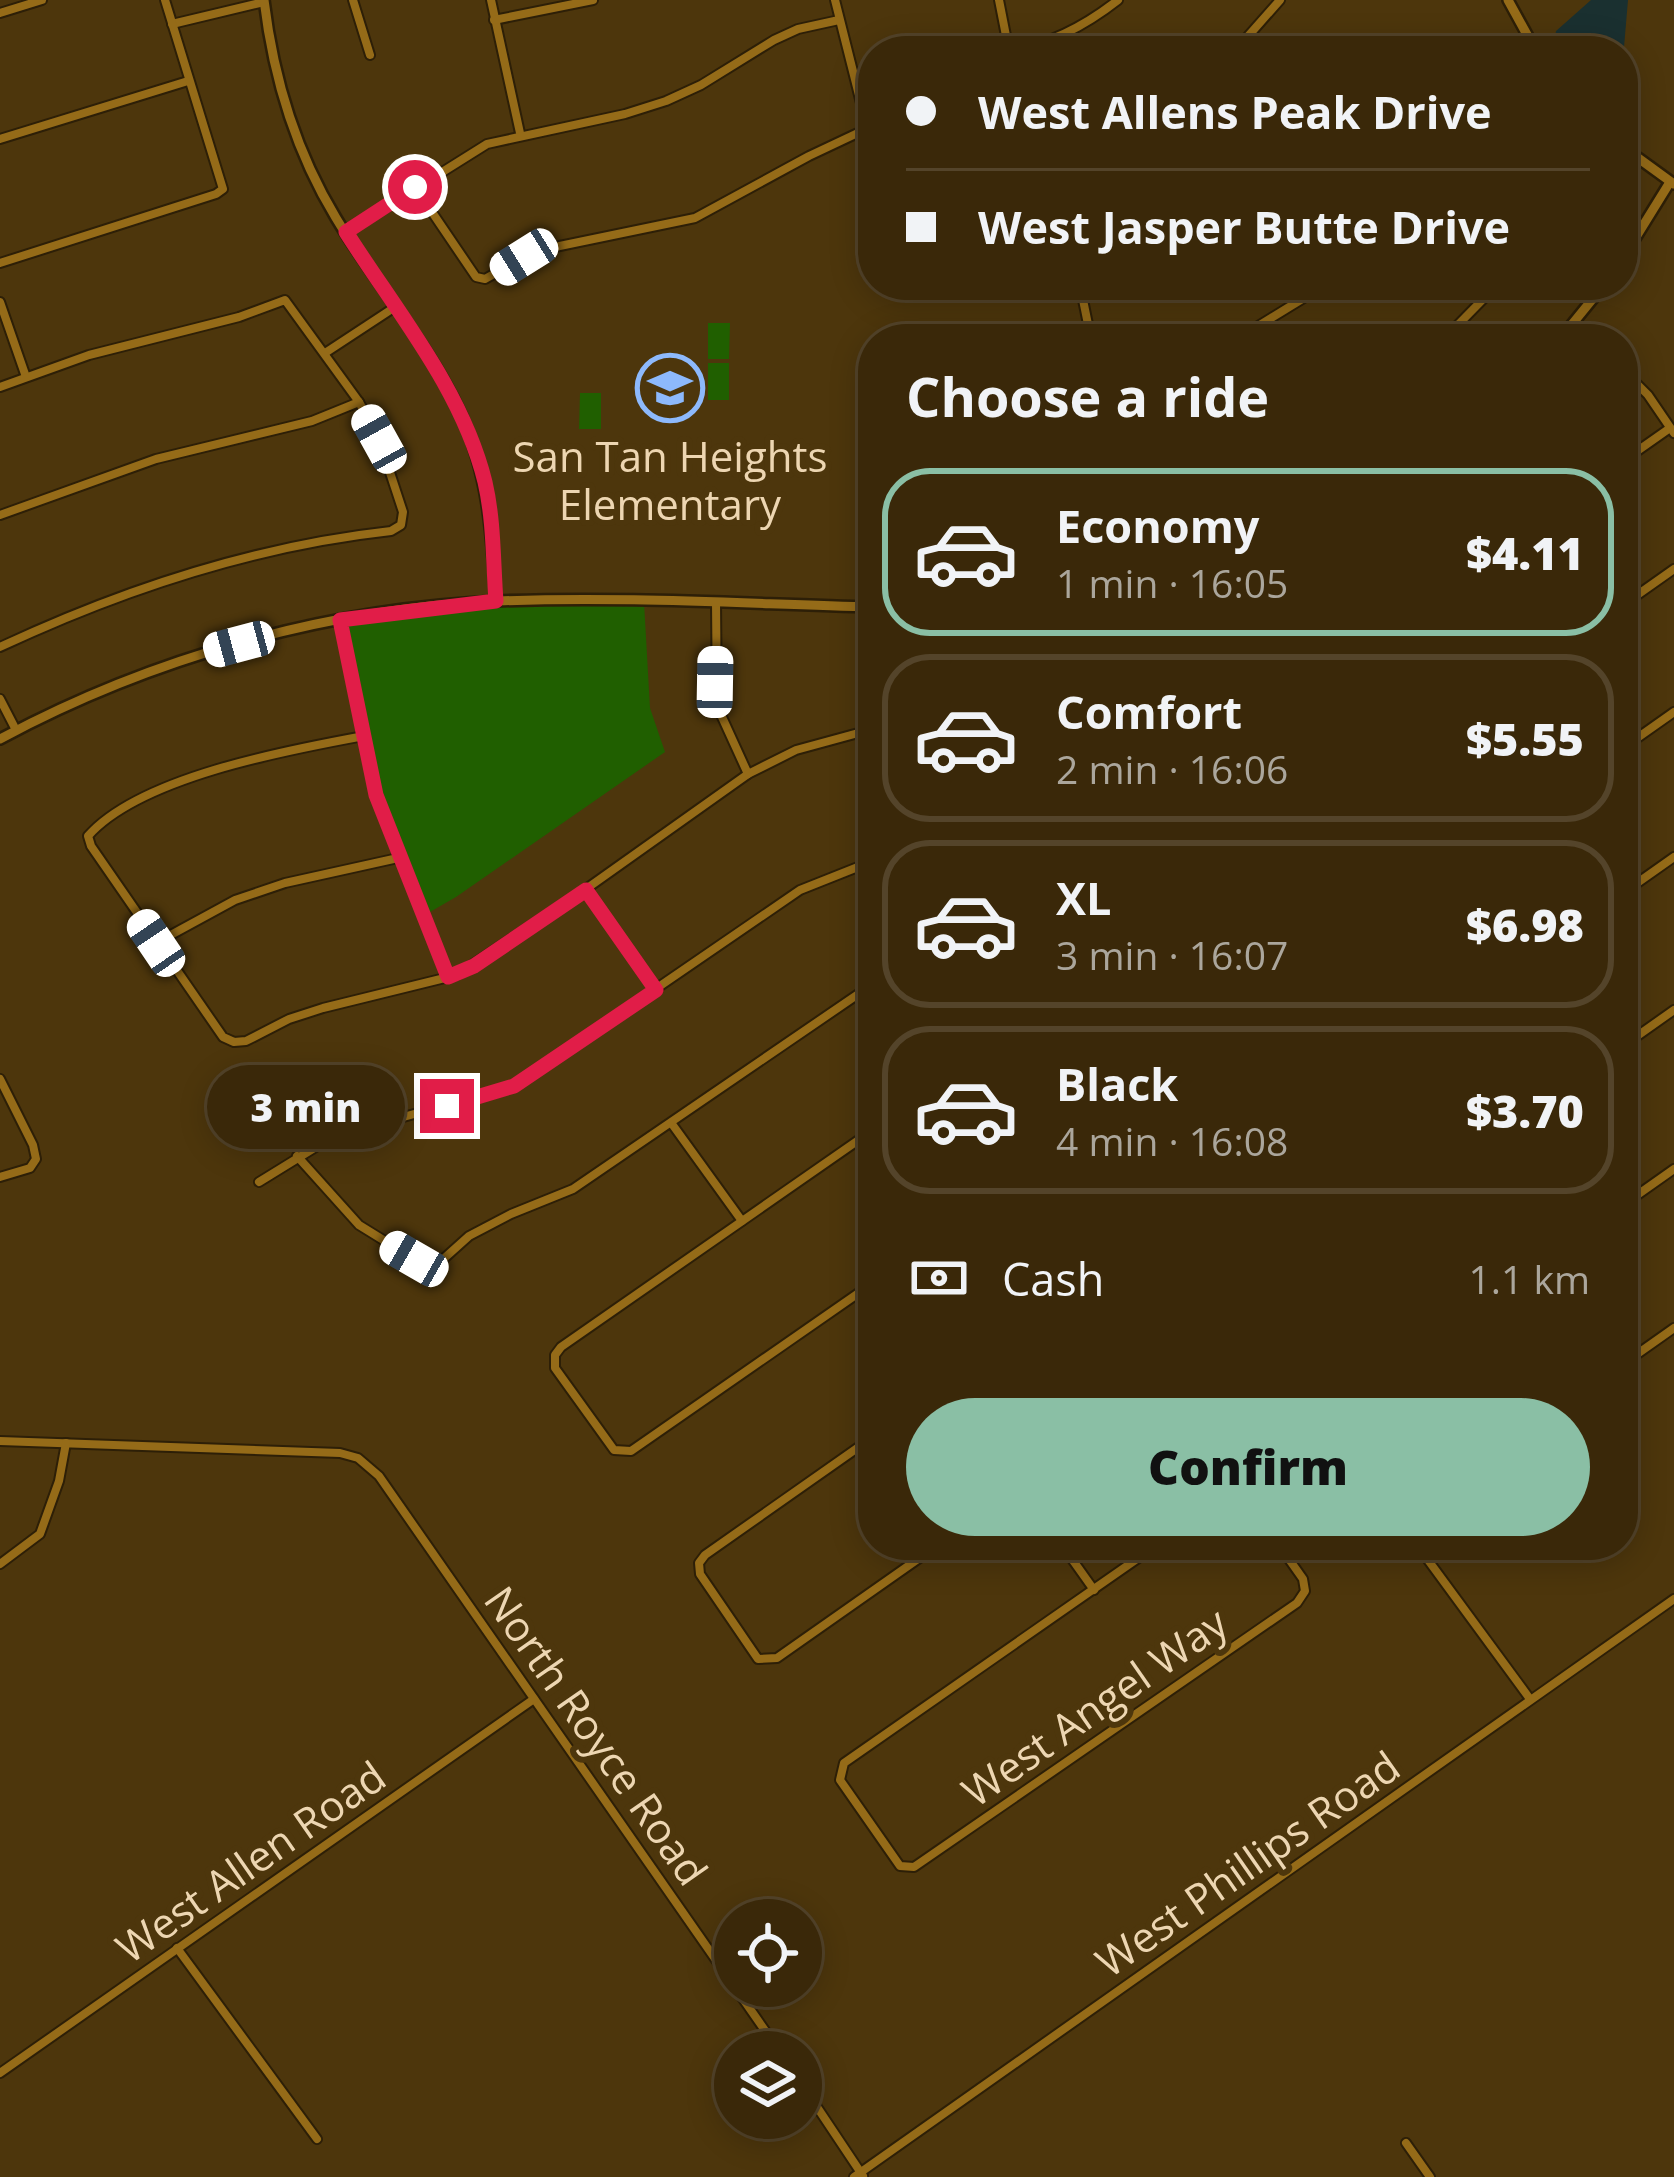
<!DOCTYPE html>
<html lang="en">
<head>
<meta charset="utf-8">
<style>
  :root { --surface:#3a2809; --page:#413012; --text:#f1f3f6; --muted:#aba69c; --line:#54442a; --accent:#8abfa5 }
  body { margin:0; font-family:"Open Sans",sans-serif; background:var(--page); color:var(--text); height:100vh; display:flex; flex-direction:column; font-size:45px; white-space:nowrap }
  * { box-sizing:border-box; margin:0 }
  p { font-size:39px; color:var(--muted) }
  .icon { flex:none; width:66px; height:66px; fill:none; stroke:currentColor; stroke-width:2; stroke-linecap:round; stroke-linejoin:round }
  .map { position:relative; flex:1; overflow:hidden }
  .drawer { position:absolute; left:858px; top:324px; width:780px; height:1236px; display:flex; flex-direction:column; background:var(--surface); border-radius:48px; box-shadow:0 6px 30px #0003,0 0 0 3px var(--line) }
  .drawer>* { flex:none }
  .banner { position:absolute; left:858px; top:36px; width:780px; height:264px; border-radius:48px; box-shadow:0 6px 30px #0003,0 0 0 3px var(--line); display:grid; align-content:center; height:264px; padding:0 48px; background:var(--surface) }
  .tools { position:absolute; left:714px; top:1899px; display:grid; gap:24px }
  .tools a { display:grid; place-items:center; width:108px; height:108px; border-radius:50%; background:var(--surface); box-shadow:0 6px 30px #0003,0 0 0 3px var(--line); font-size:60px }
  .end { position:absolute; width:54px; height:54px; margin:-27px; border:15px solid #e11d48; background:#fff; box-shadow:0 0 0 6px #fff }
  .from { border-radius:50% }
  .bubble { position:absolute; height:84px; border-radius:42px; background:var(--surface); box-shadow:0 6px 30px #0003,0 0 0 3px var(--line); font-size:39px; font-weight:800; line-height:84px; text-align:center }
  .car { position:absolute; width:36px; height:72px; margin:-36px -18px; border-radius:15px; box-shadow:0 0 9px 3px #0007; background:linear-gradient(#fff 24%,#345 0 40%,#fff 0 76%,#345 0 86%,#fff 0) }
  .banner b { display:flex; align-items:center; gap:42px; height:114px; font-size:45px }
  .banner b+b { border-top:3px solid var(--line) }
  .banner i { width:30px; height:30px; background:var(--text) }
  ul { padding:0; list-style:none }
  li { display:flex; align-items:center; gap:36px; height:168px; margin:0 24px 18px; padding:0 24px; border:6px solid var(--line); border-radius:48px }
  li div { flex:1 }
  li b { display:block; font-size:45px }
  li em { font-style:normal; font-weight:800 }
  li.active { border-color:var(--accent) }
  li>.icon { width:108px; height:108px; stroke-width:1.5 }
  h2 { padding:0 48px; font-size:54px; line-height:144px }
  .pay { display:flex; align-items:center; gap:30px; height:132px; padding:0 48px; font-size:45px }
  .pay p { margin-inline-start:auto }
  .action { display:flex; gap:24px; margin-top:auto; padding:24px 48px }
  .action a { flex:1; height:138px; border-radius:72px; background:var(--accent); color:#111; font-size:48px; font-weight:800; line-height:138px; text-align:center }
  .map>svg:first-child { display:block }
  .green { fill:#205f00 }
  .water { fill:#1a3030 }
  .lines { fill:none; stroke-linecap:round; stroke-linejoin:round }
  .minor-casing { stroke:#2d1f07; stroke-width:12 }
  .tertiary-casing { stroke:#2d1f07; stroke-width:14 }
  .minor { stroke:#956b18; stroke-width:8 }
  .tertiary { stroke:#956b18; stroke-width:9 }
  .route { stroke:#e11d48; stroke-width:15 }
  .labels { text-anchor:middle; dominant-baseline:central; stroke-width:12; stroke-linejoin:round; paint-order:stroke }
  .poi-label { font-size:42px; fill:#edd6b2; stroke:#4d360c }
  .street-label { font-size:42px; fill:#edd6b2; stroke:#4d360c }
</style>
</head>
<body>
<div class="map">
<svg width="1674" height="2177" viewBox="0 0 1674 2177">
  <rect width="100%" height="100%" fill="#4d360c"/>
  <!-- green -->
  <g class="green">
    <polygon points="708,323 730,323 729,359 708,359"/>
    <rect x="708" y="363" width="21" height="37"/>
    <polygon points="580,393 601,393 601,429 579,429"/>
    <polygon points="496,601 644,602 650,708 665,752 456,897 423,916 383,820 341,620"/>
  </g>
  <!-- water -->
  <polygon class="water" points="1591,0 1628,0 1623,59 1623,51 1564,51 1555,38 1556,31"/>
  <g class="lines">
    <!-- minor casing -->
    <g class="minor-casing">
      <g id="minor">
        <polyline points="353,0 370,55"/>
        <polyline points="491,0 520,133"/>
        <polyline points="999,0 1009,51"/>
        <polyline points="0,13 42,0"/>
        <polyline points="494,20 593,0"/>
        <polyline points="172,24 264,2"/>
        <polyline points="1251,34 1270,51"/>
        <path d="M1009,50C1050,45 1086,25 1118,0"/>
        <polyline points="1235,51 1280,0"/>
        <polyline points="1502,51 1527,36"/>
        <polyline points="0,139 188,81"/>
        <polyline points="415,187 476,277 485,279 524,257 550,248 695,218 809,156 862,131 866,123 835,0"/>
        <polyline points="345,233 487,144 625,114 666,101 701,85 774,40 798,29 839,20"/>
        <polyline points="0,263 216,194 223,189 165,0"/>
        <polyline points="1080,285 1091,339"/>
        <polyline points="0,302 26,377"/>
        <polyline points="1570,326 1586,339"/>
        <polyline points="1237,339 1325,285"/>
        <polyline points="1444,339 1497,285"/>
        <polyline points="325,353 395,307"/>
        <polyline points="1623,370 1648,395 1674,433"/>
        <path d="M0,387L89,355L239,317L285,300L359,402L379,439L403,512L401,525L391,531C254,546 124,589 0,647"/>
        <polyline points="1623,461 1670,428"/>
        <polyline points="0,515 156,459 312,421 359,402"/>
        <polyline points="716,603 717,706 748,774"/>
        <polyline points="1623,605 1674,569"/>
        <polyline points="341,620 376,795 448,977"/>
        <polyline points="0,699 16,730"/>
        <path d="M364,736C288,750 140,777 88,836L91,846L223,1037L234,1042L246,1041L289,1019L323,1008L457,975L586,889L748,774L796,750L873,729"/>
        <polyline points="1623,748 1674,712"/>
        <polyline points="586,889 656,990"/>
        <polyline points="1623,893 1674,857"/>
        <polyline points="156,943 235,900 285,883 398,858"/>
        <polyline points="1623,1046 1674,1010"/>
        <polyline points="0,1079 33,1145 36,1159 30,1168 0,1177"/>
        <polyline points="672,1124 742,1221"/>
        <polyline points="873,1130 561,1347 555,1355 555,1368 614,1450 631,1451 873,1283"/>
        <polyline points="297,1156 359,1225 414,1259 429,1264 440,1262 469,1236 511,1214 573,1189 873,984"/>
        <polyline points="259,1182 332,1137 514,1086 800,890 873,861"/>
        <polyline points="1623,1205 1674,1169"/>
        <polyline points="1623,1364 1674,1328"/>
        <polyline points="873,1437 705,1555 699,1563 700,1574 758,1659 777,1658 938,1545"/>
        <polyline points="0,1441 340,1453 358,1458 379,1476 780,2052"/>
        <polyline points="1062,1545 1094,1590"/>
        <polyline points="1157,1545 844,1763 840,1780 900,1866 914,1867 1297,1603 1305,1591 1303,1579 1279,1545"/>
        <polyline points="1417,1545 1530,1699"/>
        <polyline points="0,1564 40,1534 59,1481 66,1443"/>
        <polyline points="177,1948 317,2139"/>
        <polyline points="0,2073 534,1699"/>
        <polyline points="801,2083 863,2176"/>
        <polyline points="1406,2143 1430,2177"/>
        <polyline points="854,2177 1674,1599"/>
      </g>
    </g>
    <!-- tertiary casing -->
    <g class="tertiary-casing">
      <g id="tertiary">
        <path d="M264,0C273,75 296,152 336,218C375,283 428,343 460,412C488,473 492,535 496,601"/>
        <polyline points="1508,0 1536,51"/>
        <polyline points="1623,147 1674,184"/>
        <polyline points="1623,258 1670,182"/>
        <polyline points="1560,339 1604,285"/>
        <path d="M0,739C151,658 327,608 498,601C623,596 749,604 873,607"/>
      </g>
    </g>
    <!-- minor -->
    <use href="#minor" class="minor"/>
    <!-- tertiary -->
    <use href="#tertiary" class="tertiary"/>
  </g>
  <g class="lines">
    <!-- route -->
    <path class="route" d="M415,187L346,232C396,311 462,389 485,482C494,521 493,561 496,601L340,620L376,795L448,977L474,966L586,890L656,990L514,1086L447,1106"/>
  </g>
  <!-- icons -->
  <defs>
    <g id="school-ring" transform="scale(3.45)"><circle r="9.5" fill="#4d360c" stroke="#8db9fc" stroke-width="1.5"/><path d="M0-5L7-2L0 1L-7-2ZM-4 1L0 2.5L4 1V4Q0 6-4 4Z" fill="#8db9fc"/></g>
  </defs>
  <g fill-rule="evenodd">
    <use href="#school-ring" x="670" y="388"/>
  </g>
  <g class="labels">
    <!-- poi labels -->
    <g class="poi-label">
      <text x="670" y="455">San Tan Heights<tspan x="670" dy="48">Elementary</tspan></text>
    </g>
    <!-- street labels -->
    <g class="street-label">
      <text transform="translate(1094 1706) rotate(-35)">West Angel Way</text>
      <text transform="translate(597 1735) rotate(55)">North Royce Road</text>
      <text transform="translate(250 1861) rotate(-35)">West Allen Road</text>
      <text transform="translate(1247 1863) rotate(-35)">West Phillips Road</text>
    </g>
  </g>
</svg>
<div class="tools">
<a><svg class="icon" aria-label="locate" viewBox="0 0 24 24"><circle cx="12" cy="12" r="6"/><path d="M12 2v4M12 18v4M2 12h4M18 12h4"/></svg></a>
<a><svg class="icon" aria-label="layers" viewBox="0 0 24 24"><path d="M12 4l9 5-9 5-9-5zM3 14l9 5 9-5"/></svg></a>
</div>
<i class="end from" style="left:415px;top:187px"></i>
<i class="end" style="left:447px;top:1106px"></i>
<div class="bubble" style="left:207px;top:1065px;width:198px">3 min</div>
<i class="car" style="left:524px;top:257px;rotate:238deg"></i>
<i class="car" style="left:379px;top:439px;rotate:331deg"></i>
<i class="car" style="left:239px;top:644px;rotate:255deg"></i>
<i class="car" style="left:715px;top:682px;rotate:1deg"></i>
<i class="car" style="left:156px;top:943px;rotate:326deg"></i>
<i class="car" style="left:414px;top:1259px;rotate:300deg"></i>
<div class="banner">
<b><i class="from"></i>West Allens Peak Drive</b>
<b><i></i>West Jasper Butte Drive</b>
</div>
<section class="drawer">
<h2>Choose a ride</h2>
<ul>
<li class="active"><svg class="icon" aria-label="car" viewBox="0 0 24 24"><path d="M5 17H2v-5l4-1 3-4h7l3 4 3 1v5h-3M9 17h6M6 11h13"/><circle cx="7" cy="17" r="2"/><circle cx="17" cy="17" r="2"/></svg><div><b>Economy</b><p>1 min · 16:05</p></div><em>$4.11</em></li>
<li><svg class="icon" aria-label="car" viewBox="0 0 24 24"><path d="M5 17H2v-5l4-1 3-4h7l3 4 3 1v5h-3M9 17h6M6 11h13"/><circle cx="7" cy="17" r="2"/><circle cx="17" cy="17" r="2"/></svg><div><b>Comfort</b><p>2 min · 16:06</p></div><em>$5.55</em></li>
<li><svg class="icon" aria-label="car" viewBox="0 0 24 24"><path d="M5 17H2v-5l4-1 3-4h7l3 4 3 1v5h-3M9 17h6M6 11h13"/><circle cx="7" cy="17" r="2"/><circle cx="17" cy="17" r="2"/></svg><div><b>XL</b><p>3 min · 16:07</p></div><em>$6.98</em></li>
<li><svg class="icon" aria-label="car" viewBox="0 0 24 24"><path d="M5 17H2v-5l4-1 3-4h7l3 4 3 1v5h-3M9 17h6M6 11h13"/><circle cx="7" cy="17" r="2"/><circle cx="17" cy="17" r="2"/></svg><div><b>Black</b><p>4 min · 16:08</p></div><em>$3.70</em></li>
</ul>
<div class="pay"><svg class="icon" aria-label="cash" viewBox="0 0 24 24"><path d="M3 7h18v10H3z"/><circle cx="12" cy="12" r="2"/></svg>Cash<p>1.1 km</p></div>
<div class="action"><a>Confirm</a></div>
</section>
</div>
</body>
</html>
